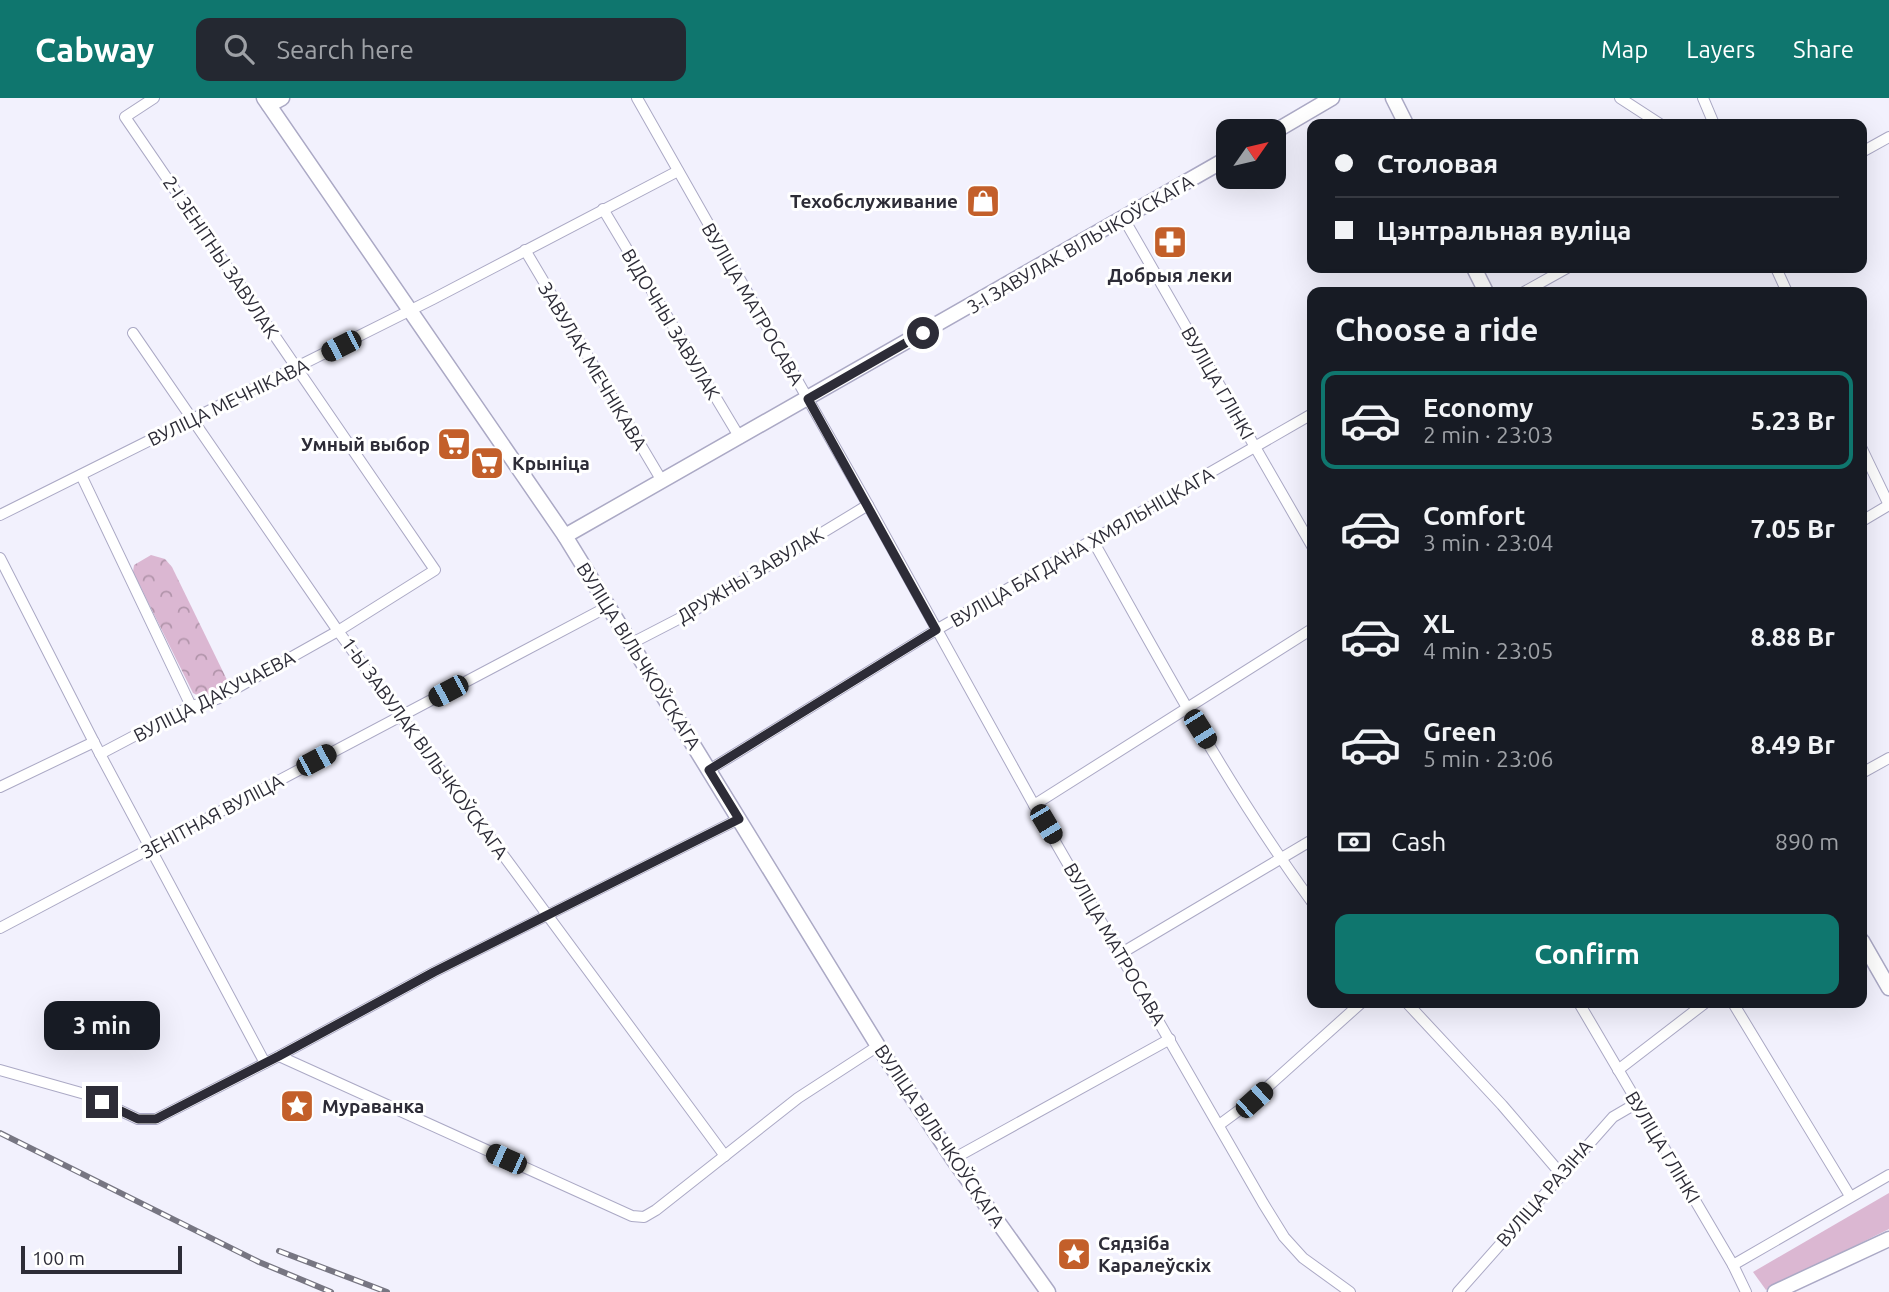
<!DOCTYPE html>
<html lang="en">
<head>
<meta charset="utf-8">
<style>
  :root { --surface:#171b24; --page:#242831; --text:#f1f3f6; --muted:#9ea1a6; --line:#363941; --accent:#0f766e }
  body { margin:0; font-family:Ubuntu,sans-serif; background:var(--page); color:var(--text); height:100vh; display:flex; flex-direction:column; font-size:26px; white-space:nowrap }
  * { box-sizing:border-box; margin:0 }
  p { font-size:23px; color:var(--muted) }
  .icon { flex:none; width:38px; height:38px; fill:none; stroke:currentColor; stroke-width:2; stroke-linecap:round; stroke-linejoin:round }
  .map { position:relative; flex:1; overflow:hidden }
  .drawer { position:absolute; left:1307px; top:189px; width:560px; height:721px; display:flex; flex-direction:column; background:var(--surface); border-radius:14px; box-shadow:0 7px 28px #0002 }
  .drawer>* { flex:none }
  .guide { position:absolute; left:1307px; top:21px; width:560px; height:154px; border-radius:14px; box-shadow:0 7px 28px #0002; display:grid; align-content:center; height:154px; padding:0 28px; background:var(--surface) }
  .needle { width:46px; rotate:56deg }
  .tools { position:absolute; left:1216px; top:21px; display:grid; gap:14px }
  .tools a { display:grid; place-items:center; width:70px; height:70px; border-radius:14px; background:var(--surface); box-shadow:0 7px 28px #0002; font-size:35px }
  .scale { position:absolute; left:21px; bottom:18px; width:161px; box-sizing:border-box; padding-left:7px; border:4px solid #2d2c37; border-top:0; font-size:19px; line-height:24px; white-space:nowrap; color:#2d2c37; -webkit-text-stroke:5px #fff; paint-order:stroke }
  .end { position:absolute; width:32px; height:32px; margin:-16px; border:9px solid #2d2c37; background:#fff; box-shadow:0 0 0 4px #fff }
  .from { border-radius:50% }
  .bubble { position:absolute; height:49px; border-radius:14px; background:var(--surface); box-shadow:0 7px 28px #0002; font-size:23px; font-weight:700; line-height:49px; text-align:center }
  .car { position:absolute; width:21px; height:42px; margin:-21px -10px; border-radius:9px; box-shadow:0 0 5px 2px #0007; background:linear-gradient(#222 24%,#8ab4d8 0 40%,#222 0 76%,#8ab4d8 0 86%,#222 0) }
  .guide b { display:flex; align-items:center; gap:24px; height:66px; font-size:26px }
  .guide b+b { border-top:2px solid var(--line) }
  .guide i { width:18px; height:18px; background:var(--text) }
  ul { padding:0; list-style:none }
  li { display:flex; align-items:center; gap:21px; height:98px; margin:0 14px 10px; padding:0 14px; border:4px solid transparent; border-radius:14px }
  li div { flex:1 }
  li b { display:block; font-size:26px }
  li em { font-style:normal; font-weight:700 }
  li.on { border-color:var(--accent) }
  li>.icon { width:63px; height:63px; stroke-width:1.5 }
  h2 { padding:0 28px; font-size:32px; line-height:84px }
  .pay { display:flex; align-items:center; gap:18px; height:77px; padding:0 28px; font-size:26px }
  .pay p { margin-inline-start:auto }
  .cta { display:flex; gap:14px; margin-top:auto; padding:14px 28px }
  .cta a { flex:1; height:80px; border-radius:14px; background:var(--accent); color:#fff; font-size:28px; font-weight:700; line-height:80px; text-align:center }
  header { display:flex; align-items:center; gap:42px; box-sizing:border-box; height:98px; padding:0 35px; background:var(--accent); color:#fff }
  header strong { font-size:33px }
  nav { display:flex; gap:38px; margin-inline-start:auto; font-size:24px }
  .search { width:490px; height:63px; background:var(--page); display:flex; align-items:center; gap:18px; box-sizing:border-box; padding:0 24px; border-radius:14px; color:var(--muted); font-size:26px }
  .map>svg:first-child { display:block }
  .green { fill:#dbb7d2 }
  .forest { fill:url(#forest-crowns) }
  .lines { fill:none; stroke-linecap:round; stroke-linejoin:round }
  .street-casing { stroke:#aba9c5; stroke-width:12 }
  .secondary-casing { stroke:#aba9c5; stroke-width:17 }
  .street { stroke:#fff; stroke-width:10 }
  .secondary { stroke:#fff; stroke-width:14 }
  .rail-casing { stroke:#777682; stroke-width:6 }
  .rail { stroke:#fff; stroke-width:3.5; stroke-dasharray:10; stroke-linecap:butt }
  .route { stroke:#2d2c37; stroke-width:9 }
  .labels { text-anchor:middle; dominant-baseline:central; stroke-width:6; stroke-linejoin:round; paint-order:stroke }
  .poi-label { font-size:19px; font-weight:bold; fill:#2d2c37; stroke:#fff; text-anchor:start }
  .street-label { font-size:19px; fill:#2d2c37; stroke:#fff }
</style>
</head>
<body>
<header>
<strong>Cabway</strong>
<div class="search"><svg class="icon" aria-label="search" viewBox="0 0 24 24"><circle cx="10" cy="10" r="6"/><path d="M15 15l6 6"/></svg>Search here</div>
<nav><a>Map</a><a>Layers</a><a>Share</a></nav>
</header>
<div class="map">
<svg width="1889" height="1194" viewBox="0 0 1889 1194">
  <defs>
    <pattern id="forest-crowns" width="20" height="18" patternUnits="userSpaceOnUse" patternTransform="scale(1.75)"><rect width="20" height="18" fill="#dbb7d2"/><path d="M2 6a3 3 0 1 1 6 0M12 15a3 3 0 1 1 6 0" fill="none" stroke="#b295ab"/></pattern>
  </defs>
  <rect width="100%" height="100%" fill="#f2f1fd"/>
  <!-- green -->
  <polygon class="green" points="1889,1095 1889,1131 1766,1192 1753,1174"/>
  <!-- forest -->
  <polygon class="forest" points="151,457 165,461 172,469 229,586 221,593 201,599 193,595 133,474 134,467"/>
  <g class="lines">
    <!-- street casing -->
    <g class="street-casing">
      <g id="street">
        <polyline points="637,0 868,407 1034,707 1263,1105 1284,1139 1303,1160 1350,1194"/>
        <polyline points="1620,0 1660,26"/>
        <polyline points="1703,0 1714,26"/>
        <polyline points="1862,54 1889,39"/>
        <polyline points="603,111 740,340"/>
        <polyline points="1124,121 1312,448"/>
        <polyline points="525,152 662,383"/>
        <polyline points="1776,170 1787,194"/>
        <polyline points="1524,194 1567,170"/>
        <polyline points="133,235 338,533 725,1058"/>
        <polyline points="1862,351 1889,407"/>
        <polyline points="81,377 191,608"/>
        <polyline points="0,417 433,201 678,73"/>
        <polyline points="1862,423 1889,407"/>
        <path d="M1092,441C1161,564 1228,690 1312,804"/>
        <polyline points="0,460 100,656 265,965"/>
        <polyline points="632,545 690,515 868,407"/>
        <polyline points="100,656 191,608 217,601 338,533 435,472 125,19 154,0"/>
        <polyline points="709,672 936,532 1312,316"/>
        <polyline points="1862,675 1889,660"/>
        <polyline points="0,689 94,644"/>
        <polyline points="1034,707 1312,531"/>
        <polyline points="0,830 609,508"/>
        <polyline points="1120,856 1312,742"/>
        <polyline points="1407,905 1502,1007 1561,1076"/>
        <polyline points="1579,905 1733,1167 1746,1194"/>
        <polyline points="1733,905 1850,1098"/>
        <polyline points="279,958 632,1118 644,1119 656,1112 798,1000 878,948"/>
        <polyline points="0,972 85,996 138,1021 156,1021 279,958 434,874 739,721"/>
        <polyline points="1618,972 1705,905"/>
        <polyline points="1219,1027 1253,1002 1361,905"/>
        <polyline points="953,1061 1170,941"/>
        <polyline points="1733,1167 1889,1077"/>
        <polyline points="1458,1194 1613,1019 1637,1005"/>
      </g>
    </g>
    <!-- secondary casing -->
    <g class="secondary-casing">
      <g id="secondary">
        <polyline points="264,0 565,438 878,948 953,1061 1048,1194"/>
        <polyline points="1393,0 1406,26"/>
        <polyline points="269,7 282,0"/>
        <polyline points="1274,34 1332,0"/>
        <polyline points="1474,170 1486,194"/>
        <polyline points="565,438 1228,60"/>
        <polyline points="1862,843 1889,890"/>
        <polyline points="1775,1194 1889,1141"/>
      </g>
    </g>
    <!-- street -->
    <use href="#street" class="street"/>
    <!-- secondary -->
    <use href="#secondary" class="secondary"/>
    <!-- rail casing -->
    <g class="rail-casing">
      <g id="rail">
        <polyline points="0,1035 259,1164 331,1194"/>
        <polyline points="279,1153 387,1194"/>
      </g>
    </g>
    <!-- rail -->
    <use href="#rail" class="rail"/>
  </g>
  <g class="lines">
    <!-- route -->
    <polyline class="route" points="102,1004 138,1021 156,1021 279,958 434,874 739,721 709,672 936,532 808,301 923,235"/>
  </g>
  <!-- icons -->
  <defs>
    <g id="shop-square" transform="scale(1.75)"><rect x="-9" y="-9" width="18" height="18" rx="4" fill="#c35f2a" stroke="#fff"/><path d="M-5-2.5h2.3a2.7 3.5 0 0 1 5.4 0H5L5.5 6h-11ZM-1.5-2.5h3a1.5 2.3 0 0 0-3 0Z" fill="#fff"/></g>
    <g id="pharmacy-square" transform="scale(1.75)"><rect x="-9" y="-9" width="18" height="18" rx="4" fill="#c35f2a" stroke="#fff"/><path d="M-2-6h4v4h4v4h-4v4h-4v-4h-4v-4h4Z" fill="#fff"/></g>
    <g id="supermarket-square" transform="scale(1.75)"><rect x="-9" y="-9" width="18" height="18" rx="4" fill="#c35f2a" stroke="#fff"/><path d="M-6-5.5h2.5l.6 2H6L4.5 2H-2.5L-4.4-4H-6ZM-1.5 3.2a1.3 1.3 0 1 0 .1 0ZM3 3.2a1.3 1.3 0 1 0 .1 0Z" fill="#fff"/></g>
    <g id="sight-square" transform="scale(1.75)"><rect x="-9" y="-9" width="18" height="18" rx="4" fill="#c35f2a" stroke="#fff"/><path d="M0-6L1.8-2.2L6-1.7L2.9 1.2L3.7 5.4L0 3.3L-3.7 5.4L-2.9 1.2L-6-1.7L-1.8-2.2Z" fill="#fff"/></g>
  </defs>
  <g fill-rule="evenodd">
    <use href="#shop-square" x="983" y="103"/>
    <use href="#pharmacy-square" x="1170" y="144"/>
    <use href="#supermarket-square" x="454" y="346"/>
    <use href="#supermarket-square" x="487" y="365"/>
    <use href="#sight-square" x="297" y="1008"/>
    <use href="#sight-square" x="1074" y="1156"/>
  </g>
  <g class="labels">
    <!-- poi labels -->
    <g class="poi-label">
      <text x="958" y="103" text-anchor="end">Техобслуживание</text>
      <text x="1170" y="177" text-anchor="middle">Добрыя леки</text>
      <text x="430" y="346" text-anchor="end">Умный выбор</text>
      <text x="512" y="365">Крыніца</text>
      <text x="322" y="1008">Мураванка</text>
      <text x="1098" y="1145">Сядзіба<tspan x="1098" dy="22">Каралеўскіх</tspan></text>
    </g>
    <!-- street labels -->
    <g class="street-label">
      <text transform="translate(1080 146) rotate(-30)">3-І ЗАВУЛАК ВІЛЬЧКОЎСКАГА</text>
      <text transform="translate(221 159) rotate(56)">2-І ЗЕНІТНЫ ЗАВУЛАК</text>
      <text transform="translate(753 206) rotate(60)">ВУЛІЦА МАТРОСАВА</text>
      <text transform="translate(671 226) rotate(59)">ВІДОЧНЫ ЗАВУЛАК</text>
      <text transform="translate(593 268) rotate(59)">ЗАВУЛАК МЕЧНІКАВА</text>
      <text transform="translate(1218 285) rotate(60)">ВУЛІЦА ГЛІНКІ</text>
      <text transform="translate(228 304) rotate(-26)">ВУЛІЦА МЕЧНІКАВА</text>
      <text transform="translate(1082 449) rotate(-30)">ВУЛІЦА БАГДАНА ХМЯЛЬНІЦКАГА</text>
      <text transform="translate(750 477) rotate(-31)">ДРУЖНЫ ЗАВУЛАК</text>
      <text transform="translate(639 558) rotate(58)">ВУЛІЦА ВІЛЬЧКОЎСКАГА</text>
      <text transform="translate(214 598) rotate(-27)">ВУЛІЦА ДАКУЧАЕВА</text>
      <text transform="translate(425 650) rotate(54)">1-Ы ЗАВУЛАК ВІЛЬЧКОЎСКАГА</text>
      <text transform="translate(212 718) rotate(-28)">ЗЕНІТНАЯ ВУЛІЦА</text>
      <text transform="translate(1115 846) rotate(60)">ВУЛІЦА МАТРОСАВА</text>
      <text transform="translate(940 1038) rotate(56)">ВУЛІЦА ВІЛЬЧКОЎСКАГА</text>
      <text transform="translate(1663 1049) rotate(59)">ВУЛІЦА ГЛІНКІ</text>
      <text transform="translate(1544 1095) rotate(-49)">ВУЛІЦА РАЗІНА</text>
    </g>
  </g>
</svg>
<div class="tools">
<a><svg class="needle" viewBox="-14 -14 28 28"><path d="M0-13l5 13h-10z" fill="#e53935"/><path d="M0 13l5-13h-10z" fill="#9ea1a6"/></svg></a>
</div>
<div class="scale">100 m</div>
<i class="end from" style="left:923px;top:235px"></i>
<i class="end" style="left:102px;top:1004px"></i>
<div class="bubble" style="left:44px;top:903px;width:116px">3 min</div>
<i class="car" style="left:341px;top:248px;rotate:243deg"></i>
<i class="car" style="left:448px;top:593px;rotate:242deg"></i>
<i class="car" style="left:1200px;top:631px;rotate:148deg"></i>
<i class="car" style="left:316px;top:662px;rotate:62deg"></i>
<i class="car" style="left:1046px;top:726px;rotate:149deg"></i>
<i class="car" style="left:1254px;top:1002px;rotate:48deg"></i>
<i class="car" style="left:506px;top:1061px;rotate:294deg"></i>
<div class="guide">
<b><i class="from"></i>Столовая</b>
<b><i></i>Цэнтральная вуліца</b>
</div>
<section class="drawer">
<h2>Choose a ride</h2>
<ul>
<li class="on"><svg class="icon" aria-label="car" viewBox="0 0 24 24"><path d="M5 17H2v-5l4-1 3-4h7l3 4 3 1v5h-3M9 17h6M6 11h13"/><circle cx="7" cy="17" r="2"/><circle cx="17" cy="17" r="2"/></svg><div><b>Economy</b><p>2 min · 23:03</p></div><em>5.23 Br</em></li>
<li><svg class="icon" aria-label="car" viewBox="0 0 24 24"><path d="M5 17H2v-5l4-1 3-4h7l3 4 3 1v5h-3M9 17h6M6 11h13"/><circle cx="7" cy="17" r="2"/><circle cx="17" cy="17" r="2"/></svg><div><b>Comfort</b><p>3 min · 23:04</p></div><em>7.05 Br</em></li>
<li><svg class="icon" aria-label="car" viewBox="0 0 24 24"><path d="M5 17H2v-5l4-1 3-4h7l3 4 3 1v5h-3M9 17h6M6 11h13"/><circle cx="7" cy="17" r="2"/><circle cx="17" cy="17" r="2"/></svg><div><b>XL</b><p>4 min · 23:05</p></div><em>8.88 Br</em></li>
<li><svg class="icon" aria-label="car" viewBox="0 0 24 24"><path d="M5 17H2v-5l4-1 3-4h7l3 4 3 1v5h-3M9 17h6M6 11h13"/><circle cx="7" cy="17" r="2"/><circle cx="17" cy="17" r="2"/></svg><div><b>Green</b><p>5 min · 23:06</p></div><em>8.49 Br</em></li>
</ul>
<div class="pay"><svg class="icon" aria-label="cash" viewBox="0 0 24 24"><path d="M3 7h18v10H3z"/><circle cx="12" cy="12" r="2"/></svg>Cash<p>890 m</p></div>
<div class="cta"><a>Confirm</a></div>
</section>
</div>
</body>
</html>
